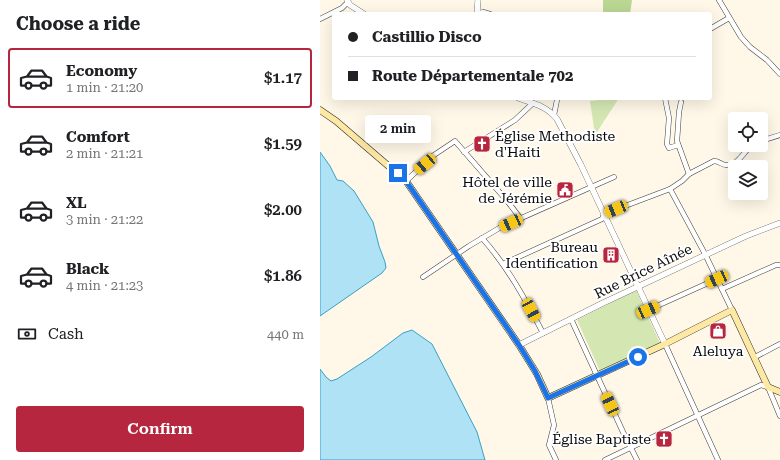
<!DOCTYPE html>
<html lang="en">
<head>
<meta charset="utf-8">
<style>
  :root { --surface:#fff; --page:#f2f2f2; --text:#202124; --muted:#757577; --line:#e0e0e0; --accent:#b6263f }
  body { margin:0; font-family:"Roboto Serif",serif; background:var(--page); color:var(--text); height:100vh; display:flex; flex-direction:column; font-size:15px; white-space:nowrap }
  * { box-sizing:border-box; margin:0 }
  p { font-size:13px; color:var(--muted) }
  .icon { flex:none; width:22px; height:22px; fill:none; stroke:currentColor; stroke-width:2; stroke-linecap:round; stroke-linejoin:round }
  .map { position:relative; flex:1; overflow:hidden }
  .side { display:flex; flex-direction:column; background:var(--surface); width:320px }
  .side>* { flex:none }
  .banner { position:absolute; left:12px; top:12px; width:380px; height:88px; border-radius:4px; box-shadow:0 4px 16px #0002; display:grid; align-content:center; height:88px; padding:0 16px; background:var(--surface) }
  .fabs { position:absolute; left:408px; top:112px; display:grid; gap:8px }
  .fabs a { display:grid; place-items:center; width:40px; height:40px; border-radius:4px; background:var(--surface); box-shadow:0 4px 16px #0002; font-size:20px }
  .end { position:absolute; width:18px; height:18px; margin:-9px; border:5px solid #1a73e8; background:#fff; box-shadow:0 0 0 2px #fff }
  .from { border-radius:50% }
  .bubble { position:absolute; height:28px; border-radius:4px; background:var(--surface); box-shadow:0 4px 16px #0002; font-size:13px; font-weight:600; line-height:28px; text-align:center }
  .car { position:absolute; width:12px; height:24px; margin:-12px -6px; border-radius:5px; box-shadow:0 0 3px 1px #0007; background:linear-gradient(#f5c518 24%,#345 0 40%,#f5c518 0 76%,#345 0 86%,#f5c518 0) }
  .banner b { display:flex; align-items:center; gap:14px; height:38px; font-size:15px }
  .banner b+b { border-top:1px solid var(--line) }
  .banner i { width:10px; height:10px; background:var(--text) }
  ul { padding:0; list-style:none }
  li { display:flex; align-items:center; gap:12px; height:60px; margin:0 8px 6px; padding:0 8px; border:2px solid transparent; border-radius:4px }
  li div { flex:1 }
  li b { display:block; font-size:15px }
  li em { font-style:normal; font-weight:600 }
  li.selected { border-color:var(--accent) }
  li>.icon { width:36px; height:36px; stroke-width:1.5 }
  h2 { padding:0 16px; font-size:18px; line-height:48px }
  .pay { display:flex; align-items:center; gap:10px; height:44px; padding:0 16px; font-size:15px }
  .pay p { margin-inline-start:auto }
  .action { display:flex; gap:8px; margin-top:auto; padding:8px 16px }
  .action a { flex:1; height:46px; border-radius:4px; background:var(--accent); color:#fff; font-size:16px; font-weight:600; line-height:46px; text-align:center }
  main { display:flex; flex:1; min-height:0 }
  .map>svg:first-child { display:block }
  .green { fill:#d4e7b3 }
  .forest { fill:#bad793 }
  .water { fill:#aee2f4; stroke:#37a1c9 }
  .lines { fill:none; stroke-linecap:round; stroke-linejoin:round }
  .minor-casing { stroke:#3d3d3d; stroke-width:5.5 }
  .tertiary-casing { stroke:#3d3d3d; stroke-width:6 }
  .secondary-casing { stroke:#2c2c2c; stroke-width:7 }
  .minor { stroke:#fff; stroke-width:4.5 }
  .tertiary { stroke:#fff; stroke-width:5.5 }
  .secondary { stroke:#fde8a4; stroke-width:6 }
  .route { stroke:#1a73e8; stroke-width:5 }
  .labels { text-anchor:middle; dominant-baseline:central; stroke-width:4; stroke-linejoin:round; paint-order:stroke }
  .poi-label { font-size:14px; fill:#0a0a0a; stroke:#fff; text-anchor:end }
  .street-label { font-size:14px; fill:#0a0a0a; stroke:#fff }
</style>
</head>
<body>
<main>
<section class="side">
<h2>Choose a ride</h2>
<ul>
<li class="selected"><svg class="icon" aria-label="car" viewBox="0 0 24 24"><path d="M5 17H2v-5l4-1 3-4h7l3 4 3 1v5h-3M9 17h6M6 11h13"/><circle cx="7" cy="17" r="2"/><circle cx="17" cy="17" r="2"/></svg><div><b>Economy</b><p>1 min · 21:20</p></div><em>$1.17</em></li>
<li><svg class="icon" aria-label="car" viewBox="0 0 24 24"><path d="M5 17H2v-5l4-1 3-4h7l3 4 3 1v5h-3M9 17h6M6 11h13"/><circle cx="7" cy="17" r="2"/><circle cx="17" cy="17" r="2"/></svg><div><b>Comfort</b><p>2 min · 21:21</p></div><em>$1.59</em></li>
<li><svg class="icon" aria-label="car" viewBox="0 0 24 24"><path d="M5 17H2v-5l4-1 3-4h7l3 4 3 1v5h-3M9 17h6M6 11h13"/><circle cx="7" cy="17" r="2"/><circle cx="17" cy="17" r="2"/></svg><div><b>XL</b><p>3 min · 21:22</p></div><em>$2.00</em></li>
<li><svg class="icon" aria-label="car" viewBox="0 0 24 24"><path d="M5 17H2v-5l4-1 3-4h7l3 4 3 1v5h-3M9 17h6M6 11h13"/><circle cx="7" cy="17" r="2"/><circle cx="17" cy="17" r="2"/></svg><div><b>Black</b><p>4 min · 21:23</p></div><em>$1.86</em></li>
</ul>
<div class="pay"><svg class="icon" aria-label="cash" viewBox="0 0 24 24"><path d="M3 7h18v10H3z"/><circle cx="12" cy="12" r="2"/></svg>Cash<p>440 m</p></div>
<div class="action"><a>Confirm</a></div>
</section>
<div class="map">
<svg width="460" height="460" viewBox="0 0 460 460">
  <rect width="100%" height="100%" fill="#fff7e7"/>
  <!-- green -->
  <g class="green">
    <polygon points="299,98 275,135 270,101"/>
    <polygon points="316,290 340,343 280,371 257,320"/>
  </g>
  <!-- forest -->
  <polygon class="forest" points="283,0 312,0 310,14 283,14"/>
  <!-- water -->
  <g class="water">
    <polygon points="0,152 10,166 17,180 23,181 34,191 53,222 59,246 65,262 66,268 62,273 0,316"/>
    <polygon points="92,330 112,344 157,432 165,460 0,460 0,369 6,377 11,381 17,379 51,357 83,333"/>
  </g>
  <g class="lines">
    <!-- minor casing -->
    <g class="minor-casing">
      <g id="minor">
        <polyline points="399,0 421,37 430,47 447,60 460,74"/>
        <polyline points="157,14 163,12 170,14"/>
        <polyline points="0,19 22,8 28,2"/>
        <polyline points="390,29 409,18"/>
        <polyline points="345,98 349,118 347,144 349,148 358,145"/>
        <polyline points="361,102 359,112 357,141 369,174"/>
        <polyline points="234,115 237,100 236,98"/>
        <polyline points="441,141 460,135"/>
        <polyline points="144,152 195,120 212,104"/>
        <polyline points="86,181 114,155 135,141 188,202 201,219"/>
        <polyline points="350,189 385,254 412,310"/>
        <path d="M162,238C188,267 205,299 223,333"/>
        <path d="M183,264L282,219L284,214L350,189L362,181L369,174L394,161C399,161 402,165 406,165C418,166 424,151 432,145"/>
        <polyline points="103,277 149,246 181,227 294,177"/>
        <polyline points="402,289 456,265 460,265"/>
        <polyline points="328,310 397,279"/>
        <polyline points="251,319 303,432 317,460"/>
        <polyline points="345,344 398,460"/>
        <polyline points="435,357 460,344"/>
        <polyline points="228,398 234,425 229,445 236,460"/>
        <polyline points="285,460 441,385 448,387 460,416"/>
      </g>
    </g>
    <!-- tertiary casing -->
    <g class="tertiary-casing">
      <g id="tertiary">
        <polyline points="27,0 30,5 44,14"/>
        <polyline points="157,14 158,0"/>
        <path d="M198,98C212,103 227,106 237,119L261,165L345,344"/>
        <polyline points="199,345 283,303 426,236 460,223"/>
      </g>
    </g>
    <!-- secondary casing -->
    <g class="secondary-casing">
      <polyline id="secondary" points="0,110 16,121 86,181 199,345 217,374 228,398 345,344 412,310 448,387 460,392"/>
    </g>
    <!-- minor -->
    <use href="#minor" class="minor"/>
    <!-- tertiary -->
    <use href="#tertiary" class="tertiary"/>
    <!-- secondary -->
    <use href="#secondary" class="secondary"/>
  </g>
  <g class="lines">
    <!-- route -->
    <polyline class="route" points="78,173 86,181 199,345 215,371 228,398 318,357"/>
  </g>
  <!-- icons -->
  <defs>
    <g id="church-square" transform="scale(0.9)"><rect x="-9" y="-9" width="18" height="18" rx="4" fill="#b6263f" stroke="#fff"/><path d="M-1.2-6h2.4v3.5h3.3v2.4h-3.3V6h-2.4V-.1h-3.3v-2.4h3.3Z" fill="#fff"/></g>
    <g id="civic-square" transform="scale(0.9)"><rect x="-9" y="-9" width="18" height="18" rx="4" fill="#b6263f" stroke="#fff"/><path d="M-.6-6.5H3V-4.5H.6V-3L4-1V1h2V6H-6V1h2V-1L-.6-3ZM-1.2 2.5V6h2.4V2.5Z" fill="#fff"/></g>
    <g id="building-square" transform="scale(0.9)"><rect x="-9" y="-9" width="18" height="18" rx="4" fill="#b6263f" stroke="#fff"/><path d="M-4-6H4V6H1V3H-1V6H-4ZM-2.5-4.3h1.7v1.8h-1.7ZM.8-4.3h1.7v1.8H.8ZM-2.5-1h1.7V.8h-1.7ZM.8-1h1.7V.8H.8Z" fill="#fff"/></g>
    <g id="shop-square" transform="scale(0.9)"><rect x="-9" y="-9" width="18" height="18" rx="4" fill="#b6263f" stroke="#fff"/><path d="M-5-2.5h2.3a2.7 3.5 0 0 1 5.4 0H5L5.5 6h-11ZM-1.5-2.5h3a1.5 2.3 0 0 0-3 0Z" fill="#fff"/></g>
  </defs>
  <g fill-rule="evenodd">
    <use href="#church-square" x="162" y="144"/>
    <use href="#civic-square" x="245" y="190"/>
    <use href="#building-square" x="291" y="255"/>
    <use href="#shop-square" x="398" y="331"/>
    <use href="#church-square" x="344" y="439"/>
  </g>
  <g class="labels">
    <!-- poi labels -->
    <g class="poi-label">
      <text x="175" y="136" text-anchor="start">Église Methodiste<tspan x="175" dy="16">d'Haiti</tspan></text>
      <text x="232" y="182">Hôtel de ville<tspan x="232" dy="16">de Jérémie</tspan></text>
      <text x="278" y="247">Bureau<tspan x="278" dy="16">Identification</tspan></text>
      <text x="398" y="351" text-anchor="middle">Aleluya</text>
      <text x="331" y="439">Église Baptiste</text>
    </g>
    <!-- street labels -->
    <g class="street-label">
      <text transform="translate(323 271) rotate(-26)">Rue Brice Aînée</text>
    </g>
  </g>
</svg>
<div class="fabs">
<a><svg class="icon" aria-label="locate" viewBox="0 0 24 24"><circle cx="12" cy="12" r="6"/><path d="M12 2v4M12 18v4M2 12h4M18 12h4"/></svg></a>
<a><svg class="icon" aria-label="layers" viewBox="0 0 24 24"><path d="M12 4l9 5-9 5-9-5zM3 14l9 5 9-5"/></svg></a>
</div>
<i class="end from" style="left:318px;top:357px"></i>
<i class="end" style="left:78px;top:173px"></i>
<div class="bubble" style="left:45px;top:115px;width:66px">2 min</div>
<i class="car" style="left:105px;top:164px;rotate:230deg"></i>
<i class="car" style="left:296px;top:209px;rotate:248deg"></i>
<i class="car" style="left:191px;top:223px;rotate:246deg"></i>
<i class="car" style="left:397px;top:279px;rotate:246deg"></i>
<i class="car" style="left:211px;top:310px;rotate:152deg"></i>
<i class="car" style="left:328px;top:310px;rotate:66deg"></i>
<i class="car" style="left:290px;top:404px;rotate:335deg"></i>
<div class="banner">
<b><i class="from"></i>Castillio Disco</b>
<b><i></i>Route Départementale 702</b>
</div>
</div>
</main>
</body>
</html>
